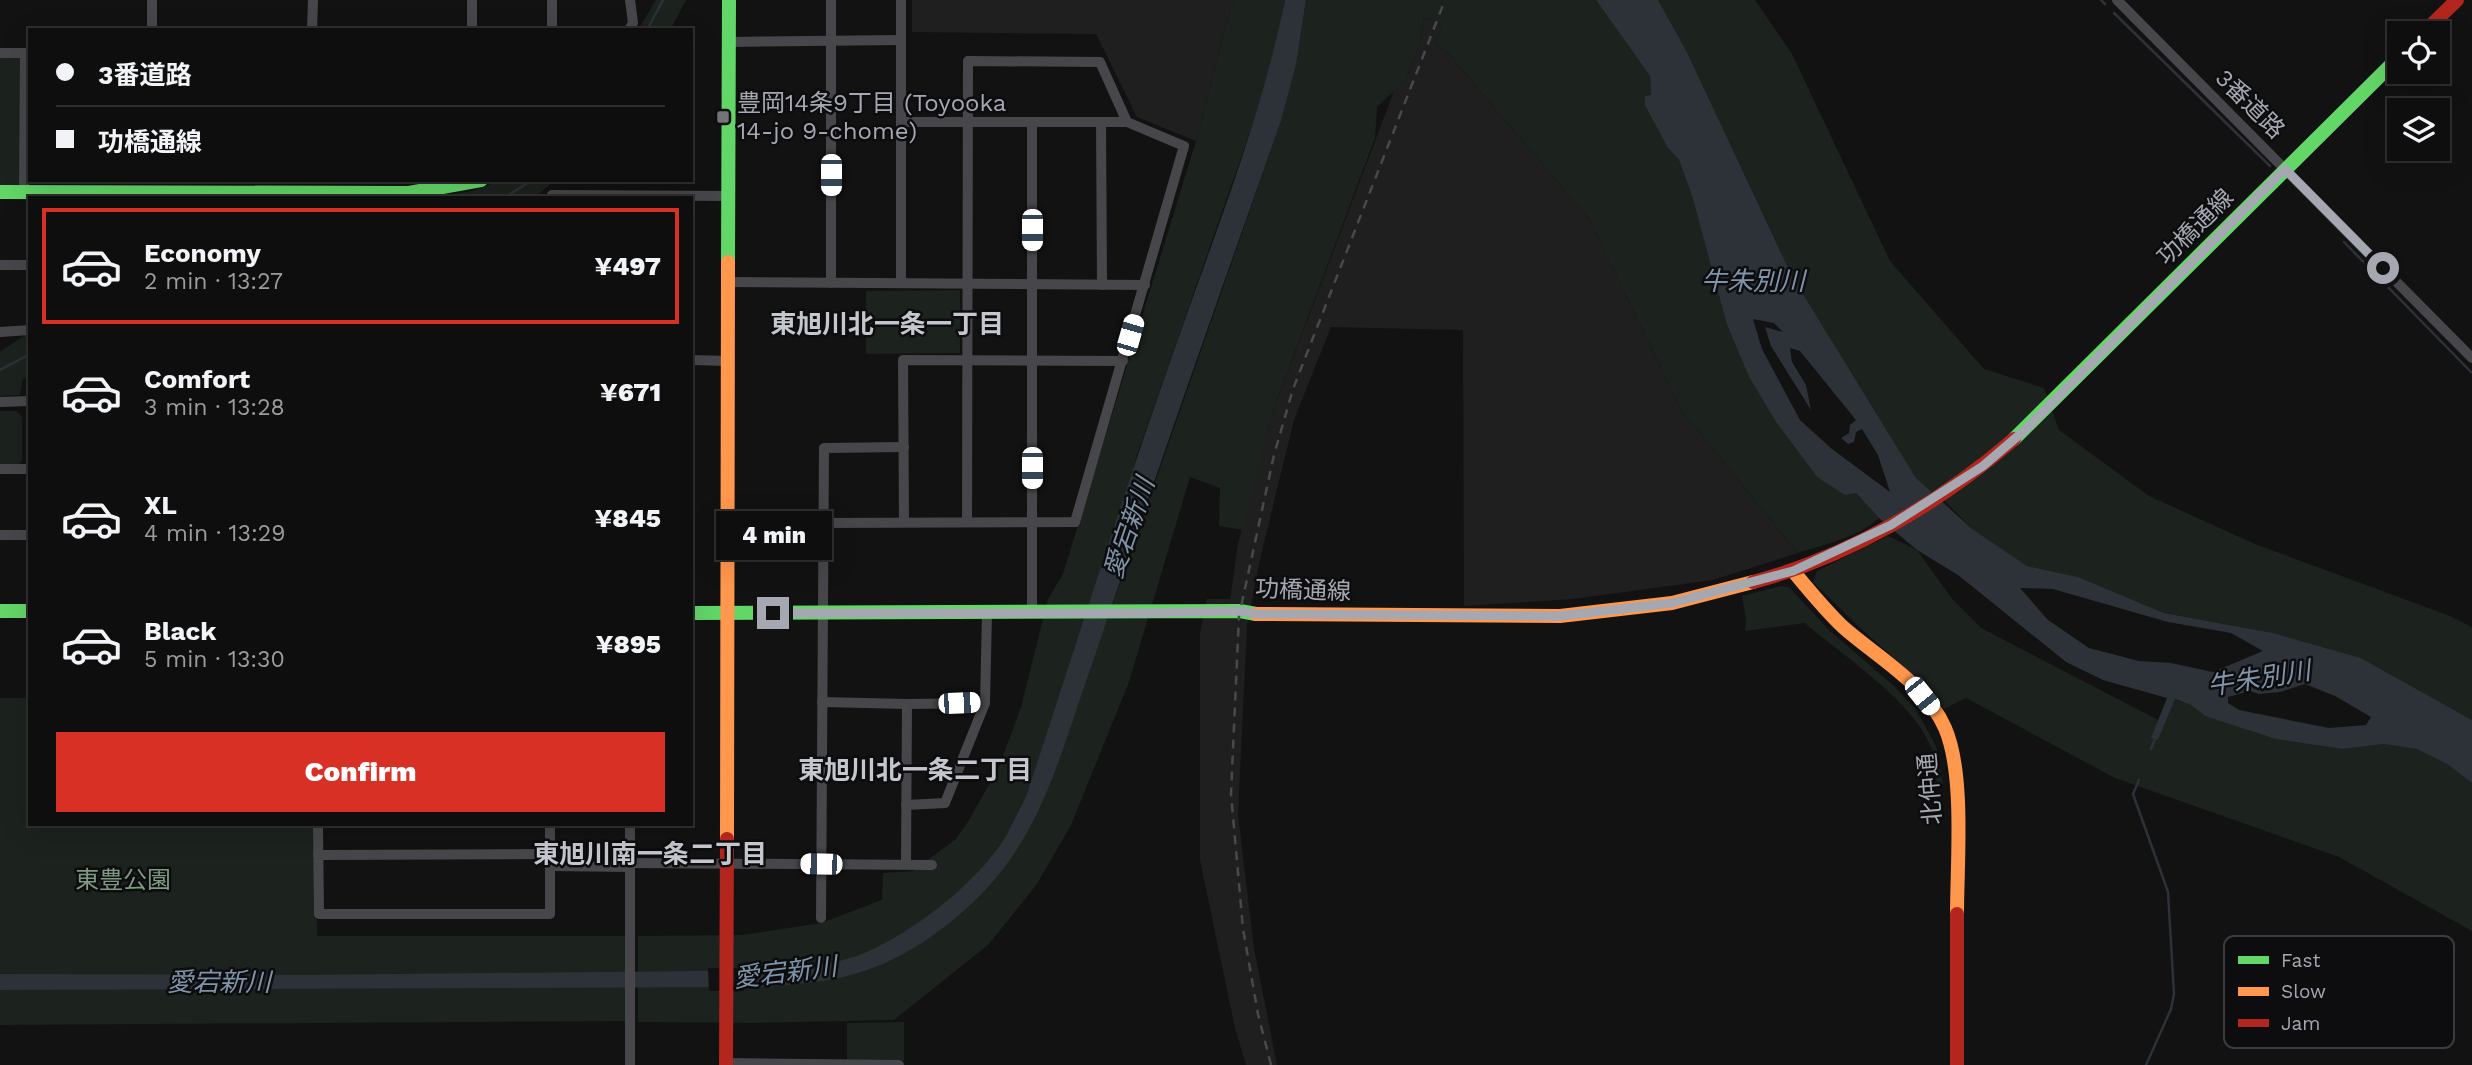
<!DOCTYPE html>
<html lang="en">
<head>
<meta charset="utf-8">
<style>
  :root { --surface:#0e0e0e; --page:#171717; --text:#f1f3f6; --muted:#9b9c9e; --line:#2e2e2e; --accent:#d93025 }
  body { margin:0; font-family:"Work Sans","Noto Sans JP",sans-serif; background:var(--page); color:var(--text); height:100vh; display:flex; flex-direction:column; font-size:26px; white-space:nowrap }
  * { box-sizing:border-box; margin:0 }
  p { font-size:23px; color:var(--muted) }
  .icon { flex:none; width:38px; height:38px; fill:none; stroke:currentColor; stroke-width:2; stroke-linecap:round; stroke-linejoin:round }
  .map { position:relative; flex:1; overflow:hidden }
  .panel { position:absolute; left:28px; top:196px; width:665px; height:630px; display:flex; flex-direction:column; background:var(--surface); border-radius:0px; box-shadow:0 7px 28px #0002,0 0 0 2px var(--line) }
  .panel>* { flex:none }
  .top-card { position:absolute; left:28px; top:28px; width:665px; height:154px; border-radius:0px; box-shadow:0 7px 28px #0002,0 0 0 2px var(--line); display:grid; align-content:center; height:154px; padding:0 28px; background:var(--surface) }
  .tools { position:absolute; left:2387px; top:21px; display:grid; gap:14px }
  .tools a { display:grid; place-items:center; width:63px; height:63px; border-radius:0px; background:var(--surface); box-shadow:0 7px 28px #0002,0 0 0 2px var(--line); font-size:35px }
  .end { position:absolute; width:32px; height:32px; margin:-16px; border:9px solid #a5a8b1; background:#111; box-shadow:0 0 0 4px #111 }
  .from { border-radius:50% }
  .bubble { position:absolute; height:49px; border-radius:0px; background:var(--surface); box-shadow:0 7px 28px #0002,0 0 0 2px var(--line); font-size:23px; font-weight:800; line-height:49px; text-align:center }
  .car { position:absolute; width:21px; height:42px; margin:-21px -10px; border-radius:9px; box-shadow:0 0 5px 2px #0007; background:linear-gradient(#fff 24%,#345 0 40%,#fff 0 76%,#345 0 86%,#fff 0) }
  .top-card b { display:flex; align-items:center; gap:24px; height:66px; font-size:26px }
  .top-card b+b { border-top:2px solid var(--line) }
  .top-card i { width:18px; height:18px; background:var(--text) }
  ul { padding:12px 0 0; list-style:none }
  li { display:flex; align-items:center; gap:21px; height:116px; margin:0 14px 10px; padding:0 14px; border:4px solid transparent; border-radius:0px }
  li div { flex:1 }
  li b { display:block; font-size:26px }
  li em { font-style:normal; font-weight:800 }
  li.on { border-color:var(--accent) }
  li>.icon { width:63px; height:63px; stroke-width:1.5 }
  .button { display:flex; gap:14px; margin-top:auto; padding:14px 28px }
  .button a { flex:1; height:80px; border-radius:0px; background:var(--accent); color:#fff; font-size:28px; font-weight:800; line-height:80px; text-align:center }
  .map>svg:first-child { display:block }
  .built { fill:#1f1f20 }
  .green { fill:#1c221d }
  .water { fill:#2c3237; fill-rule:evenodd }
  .pier { fill:#121212 }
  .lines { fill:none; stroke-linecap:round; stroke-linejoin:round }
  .stream { stroke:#2c3237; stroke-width:2.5 }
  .street { stroke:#47474b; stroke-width:10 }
  .fast { stroke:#63d668; stroke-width:14 }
  .slow { stroke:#ff974d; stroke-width:14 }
  .jam { stroke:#b3261e; stroke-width:14 }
  .rail { stroke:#48494b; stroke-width:2.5; stroke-dasharray:9 7; stroke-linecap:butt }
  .route { stroke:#a5a8b1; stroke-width:9 }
  .poi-dot { fill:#727479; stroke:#0d0c0e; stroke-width:2.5 }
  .labels { text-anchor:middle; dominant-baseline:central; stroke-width:5; stroke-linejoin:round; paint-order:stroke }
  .poi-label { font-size:24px; fill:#a5a8b1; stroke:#0d0c0e; text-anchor:start }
  .street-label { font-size:24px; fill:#a5a8b1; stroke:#0d0c0e }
  .park-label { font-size:24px; fill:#7e9a80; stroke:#0d0c0e }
  .water-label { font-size:26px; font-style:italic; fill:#7f94a9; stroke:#0d0c0e }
  .neighbourhood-label { font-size:26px; font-weight:bold; fill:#c5c7ce; stroke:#0d0c0e }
  .key { fill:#0d0c0e; stroke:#3b3b3f; stroke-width:2 }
  .key-label { font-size:19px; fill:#a5a8b1 }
</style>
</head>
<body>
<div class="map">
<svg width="2472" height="1065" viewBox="0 0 2472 1065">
  <rect width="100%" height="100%" fill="#121212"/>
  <!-- built -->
  <g class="built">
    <polygon points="912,0 1233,0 1196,141 1137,117 1096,34 912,32"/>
    <polygon points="1424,17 1443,24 1435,43 1449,54 1589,219 1682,411 1798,553 1713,580 1573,599 1464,606 1463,330 1331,327 1294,420 1260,559 1247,626 1238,815 1254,948 1277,1065 1246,1065 1235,1028 1200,860 1200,633 1207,599 1230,599 1238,544 1272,413 1394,91 1405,81 1419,46"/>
  </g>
  <!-- green -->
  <g class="green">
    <polygon points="656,0 686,0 670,30 638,30"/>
    <path d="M1233,0H1285L1275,49L1257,112L1136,458L1112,606L1281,121L1296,65L1306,0H1596L1650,76L1651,96L1668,148L1679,160L1692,196L1727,325L1749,377L1776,422L1817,477L1856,493L1879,518C1857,538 1825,544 1798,553L1682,411L1589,219L1449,54L1435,43L1443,24L1424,17L1419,46L1405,81L1377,107L1375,138L1272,413L1243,530L1219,526L1220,488L1190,477L1129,682L1071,825L1037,884L988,945L894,1020L752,1023L638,1022V936L742,935L821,923L882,900L883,873L913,871L956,839L969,820L999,767L1021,707L1048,599L1063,574L1196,141Z"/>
    <polygon points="1658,0 1755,0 1792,54 1890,261 1984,369 2044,388 2059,430 2149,496 2255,544 2450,616 2472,627 2472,720 2361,658 2273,633 2164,613 2078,577 2027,566 1971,528 1940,496 1927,503 1916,478 1792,276 1687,52"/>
    <polygon points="0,53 25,53 24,192 0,192"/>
    <polygon points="502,180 555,180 534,198 429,198 472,191"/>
    <polygon points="960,290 960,353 866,354 866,291"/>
    <polygon points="30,335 30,376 23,379 20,395 0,396 0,352 22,337"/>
    <polygon points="0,411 17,411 22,417 22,461 19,464 0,464"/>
    <polygon points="1888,536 1917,550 1953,600 1981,628 2164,723 2174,699 2191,705 2205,716 2343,749 2384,744 2417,748 2447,764 2472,783 2472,931 2339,857 2115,778 1966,698 1944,709 1920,681 1860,628 1813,582 1817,571"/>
    <path d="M1781,586L1789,587L1829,630L1893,685L1916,709L1936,746L1943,784H1937C1935,773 1935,758 1931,747C1913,701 1843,656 1805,623L1745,631L1746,619L1742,596Z"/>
    <polygon points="0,698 30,698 30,824 316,824 317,936 627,936 629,1021 0,1025"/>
    <polygon points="904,1022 904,1061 847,1060 847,1023"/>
  </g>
  <!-- water -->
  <g class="water">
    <path d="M1285,0H1306L1296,65L1281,121C1229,268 1177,414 1127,561C1111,607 1096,653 1080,699C1058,765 1036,836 988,887C950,928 898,965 843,977C816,983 789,985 762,987L0,990V974L300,975L793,970C817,965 844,962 867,952C916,930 978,882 1006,836C1013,823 1019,810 1026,797C1074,651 1120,504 1171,359C1212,241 1260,123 1285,0Z"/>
    <path d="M1596,0H1658L1687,52L1792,276L1916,478L1971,528L2027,566L2078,577L2164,613L2273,633L2361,658L2472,720V783L2447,764L2417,749L2384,744L2343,749L2276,739L2205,716L2191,705L2175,699L2158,740L2151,738L2167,698L2103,680L2066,662L1958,575L1917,550L1879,518L1856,493L1845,495L1817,477L1776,422L1749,377L1727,325L1692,196L1679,160L1668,148L1645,105V96L1651,95L1650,76ZM1753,319L1774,323L1783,332L1765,327L1771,346L1811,410L1806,385L1792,362L1790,348L1800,351L1856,420L1850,425L1849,433L1841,438L1848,444L1854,442L1856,432L1862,429L1878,455L1890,492L1832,449L1800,420L1762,349ZM2020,588L2053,589L2168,622L2231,633L2263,651L2213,672L2171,663L2139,661L2089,648L2048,620ZM2305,684L2335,696L2371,717L2366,725L2329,728L2239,710L2228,703V697L2250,691L2259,694L2280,692Z"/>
  </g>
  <!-- pier -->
  <polygon class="pier" points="708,968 743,968 744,991 709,991"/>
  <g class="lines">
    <!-- stream -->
    <g class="stream">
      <polyline points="2101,0 2105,4"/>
      <polyline points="2114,13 2270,166"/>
      <polyline points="647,30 663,0"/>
      <polyline points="504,198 532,180"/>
      <polyline points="2344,242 2471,372"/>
      <polyline points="0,370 30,354"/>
      <polyline points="2151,749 2156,736"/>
      <polyline points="2139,780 2133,794 2168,892 2174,994 2171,1009 2146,1065"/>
    </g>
    <!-- street -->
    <g class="street">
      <polyline points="901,0 901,283"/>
      <polyline points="2117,0 2472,358"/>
      <polyline points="152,30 152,0"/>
      <polyline points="312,30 313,0"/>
      <polyline points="472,30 472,0"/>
      <polyline points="552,30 552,0"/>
      <polyline points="629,30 633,23 630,0"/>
      <polyline points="728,42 901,40"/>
      <polyline points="0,53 29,53"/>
      <polyline points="1101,122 1102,285"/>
      <polyline points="24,192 25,53"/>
      <polyline points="552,198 552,195 728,196"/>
      <polyline points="0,265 30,265"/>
      <polyline points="728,282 1145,285"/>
      <polyline points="831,283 831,0"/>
      <polyline points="0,332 30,330"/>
      <polyline points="691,360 728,361"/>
      <polyline points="0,402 30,401"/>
      <polyline points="0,469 30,469"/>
      <polyline points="904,522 903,360 1123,361"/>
      <polyline points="967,522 968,61 1100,62 1127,122"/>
      <polyline points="824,523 1075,522 1184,146 1127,122 902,122"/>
      <polyline points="0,535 30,535"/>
      <polyline points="1032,613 1032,122"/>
      <polyline points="822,702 907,704 985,703"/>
      <polyline points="906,805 945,803 985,703 987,613"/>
      <polyline points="318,824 319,914 550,914 550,824"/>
      <polyline points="318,855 550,854"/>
      <polyline points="630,863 932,865"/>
      <polyline points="906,863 907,704"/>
      <polyline points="550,866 630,867"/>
      <polyline points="821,918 824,448 904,447"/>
      <polyline points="726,1063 899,1065"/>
      <polyline points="630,1065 630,824"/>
    </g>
    <!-- fast -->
    <g class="fast">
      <polyline points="0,192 409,193 481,180"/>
      <polyline points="728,262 729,0"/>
      <polyline points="2014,439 2399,57"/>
      <polyline points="0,611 30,611"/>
      <polyline points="691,613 1240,611 1256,614"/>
    </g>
    <!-- slow -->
    <g class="slow">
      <path d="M1793,571C1809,590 1825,610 1843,627C1878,658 1925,683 1945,728C1965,774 1957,863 1957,914"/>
      <polyline points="1256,614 1560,616 1672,603 1753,582"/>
      <polyline points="727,839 728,262"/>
    </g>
    <!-- jam -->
    <g class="jam">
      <polyline points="2423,33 2457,0"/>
      <path d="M1753,582C1848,557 1940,503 2014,439"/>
      <polyline points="1957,914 1957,1065"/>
      <polyline points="726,1065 727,839"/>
    </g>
    <!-- rail -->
    <polyline class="rail" points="1271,1065 1258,1014 1243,929 1231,794 1239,616 1274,455 1293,389 1445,0"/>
  </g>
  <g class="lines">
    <!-- route -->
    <polyline class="route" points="773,613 1145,613 1240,611 1257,614 1560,616 1672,603 1793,571 1891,525 1983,466 2025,430 2285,169 2383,268"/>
  </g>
  <!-- markers -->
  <rect class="poi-dot" x="716" y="110" width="14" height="14" rx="3.5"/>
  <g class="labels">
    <!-- poi labels -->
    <g class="poi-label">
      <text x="737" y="103">豊岡14条9丁目 (Toyooka<tspan x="737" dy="28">14-jo 9-chome)</tspan></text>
    </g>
    <!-- street labels -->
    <g class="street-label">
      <text transform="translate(2250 104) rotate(45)">3番道路</text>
      <text transform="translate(2195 227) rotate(-45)">功橋通線</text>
      <text transform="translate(1303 590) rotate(2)">功橋通線</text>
      <text transform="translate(1930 789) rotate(-95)">北仲通</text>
    </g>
    <!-- park labels -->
    <g class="park-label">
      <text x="123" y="880">東豊公園</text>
    </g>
    <!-- water labels -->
    <g class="water-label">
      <text x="1753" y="281">牛朱別川</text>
      <text transform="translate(1129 528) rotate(-71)">愛宕新川</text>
      <text transform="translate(2259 678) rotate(-9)">牛朱別川</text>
      <text transform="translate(785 972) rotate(-7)">愛宕新川</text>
      <text x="219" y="982">愛宕新川</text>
    </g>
    <!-- neighbourhood labels -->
    <g class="neighbourhood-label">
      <text x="887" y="324">東旭川北一条一丁目</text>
      <text x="915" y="770">東旭川北一条二丁目</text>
      <text x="650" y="854">東旭川南一条二丁目</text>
    </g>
  </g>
  <!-- legend -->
  <rect x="2224" y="936" width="230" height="112" rx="10" class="key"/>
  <rect x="2238" y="956" width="31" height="8" fill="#63d668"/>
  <rect x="2238" y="987" width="31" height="9" fill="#ff974d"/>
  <rect x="2238" y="1019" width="31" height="8" fill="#b3261e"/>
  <g class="key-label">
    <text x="2281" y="967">Fast</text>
    <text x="2281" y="998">Slow</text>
    <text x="2281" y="1030">Jam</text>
  </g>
</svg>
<div class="tools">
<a><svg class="icon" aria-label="locate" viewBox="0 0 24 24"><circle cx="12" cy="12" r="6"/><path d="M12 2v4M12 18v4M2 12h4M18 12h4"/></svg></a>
<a><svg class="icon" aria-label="layers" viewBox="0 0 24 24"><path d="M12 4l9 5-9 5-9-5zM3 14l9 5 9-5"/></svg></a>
</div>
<i class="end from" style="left:2383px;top:268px"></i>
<i class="end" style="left:773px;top:613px"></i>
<div class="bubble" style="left:716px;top:511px;width:116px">4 min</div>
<i class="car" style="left:831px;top:175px;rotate:180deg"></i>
<i class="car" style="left:1032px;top:230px;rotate:180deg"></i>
<i class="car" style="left:1130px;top:335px;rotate:16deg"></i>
<i class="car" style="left:1032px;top:468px;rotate:180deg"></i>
<i class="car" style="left:1922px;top:696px;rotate:141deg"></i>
<i class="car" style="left:959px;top:703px;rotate:88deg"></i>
<i class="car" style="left:821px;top:864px;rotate:271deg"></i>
<div class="top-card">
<b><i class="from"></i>3番道路</b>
<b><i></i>功橋通線</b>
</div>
<section class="panel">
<ul>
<li class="on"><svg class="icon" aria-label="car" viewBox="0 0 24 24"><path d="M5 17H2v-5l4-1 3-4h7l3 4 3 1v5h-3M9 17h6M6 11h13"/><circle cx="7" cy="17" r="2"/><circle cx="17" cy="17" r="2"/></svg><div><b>Economy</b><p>2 min · 13:27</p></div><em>¥497</em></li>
<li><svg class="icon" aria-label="car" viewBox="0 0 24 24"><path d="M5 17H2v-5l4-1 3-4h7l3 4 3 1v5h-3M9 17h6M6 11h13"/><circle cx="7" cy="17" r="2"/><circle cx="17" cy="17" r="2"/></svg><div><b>Comfort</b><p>3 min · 13:28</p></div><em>¥671</em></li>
<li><svg class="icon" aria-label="car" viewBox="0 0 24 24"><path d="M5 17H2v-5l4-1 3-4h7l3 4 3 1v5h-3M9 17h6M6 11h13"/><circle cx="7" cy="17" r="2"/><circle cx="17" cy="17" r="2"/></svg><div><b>XL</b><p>4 min · 13:29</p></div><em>¥845</em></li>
<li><svg class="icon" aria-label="car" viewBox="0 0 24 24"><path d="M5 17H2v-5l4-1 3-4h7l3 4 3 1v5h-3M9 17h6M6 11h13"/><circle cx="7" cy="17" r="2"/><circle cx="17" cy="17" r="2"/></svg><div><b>Black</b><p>5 min · 13:30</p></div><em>¥895</em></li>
</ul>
<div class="button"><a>Confirm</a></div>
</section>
</div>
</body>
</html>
